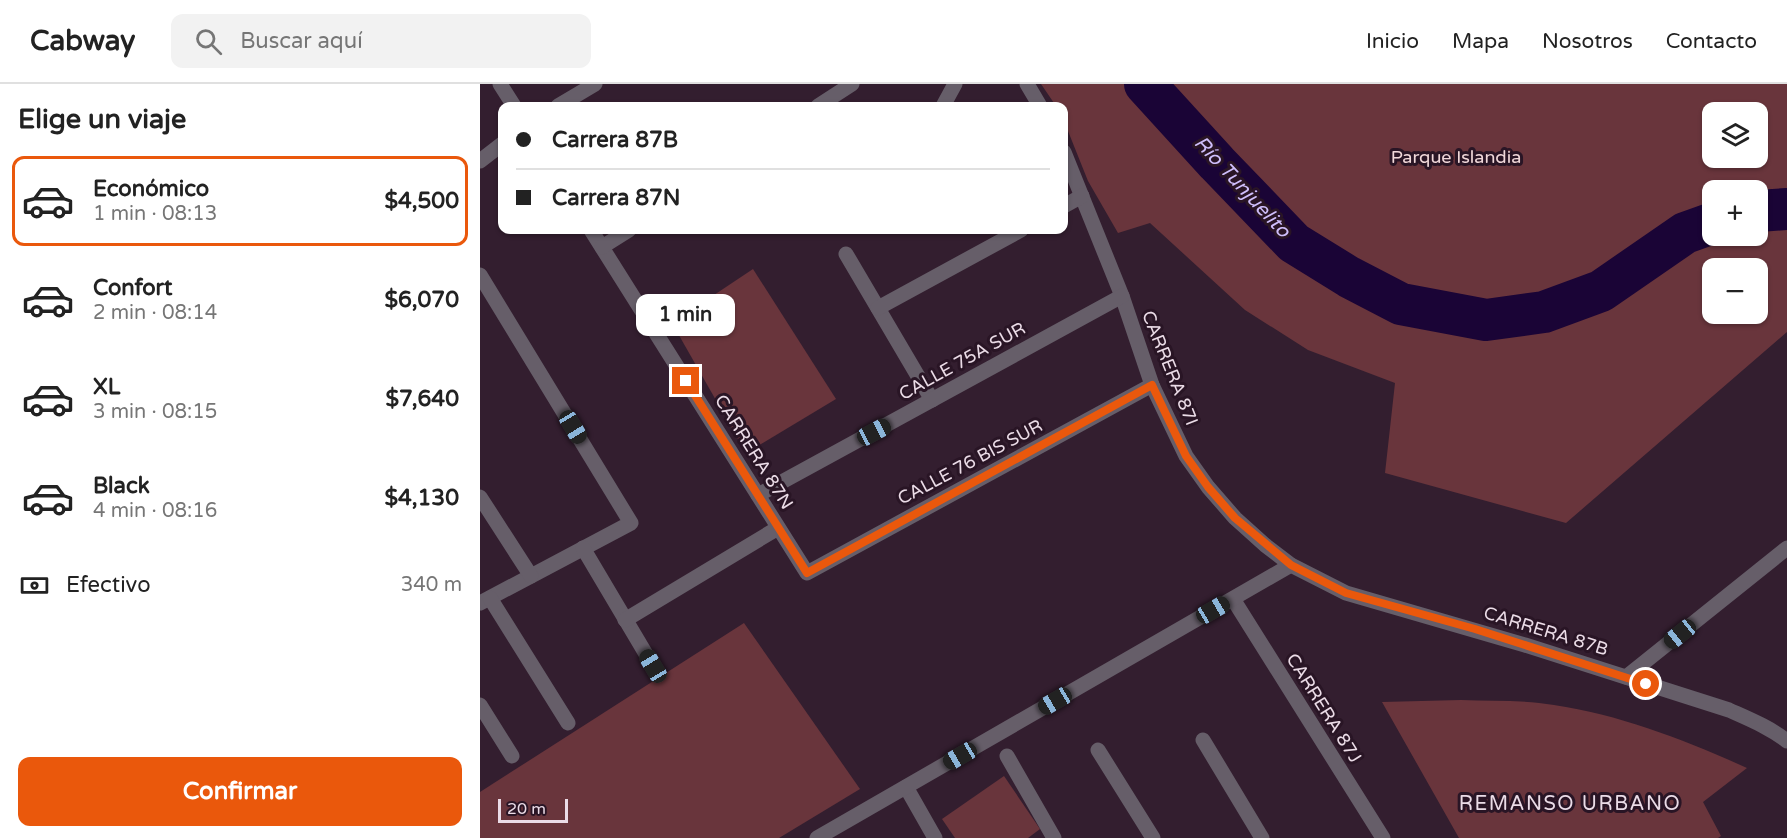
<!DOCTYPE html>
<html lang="es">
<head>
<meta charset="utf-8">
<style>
  :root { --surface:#fff; --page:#f2f2f2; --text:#222; --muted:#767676; --line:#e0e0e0; --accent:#ea580c }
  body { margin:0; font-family:"Varela Round",sans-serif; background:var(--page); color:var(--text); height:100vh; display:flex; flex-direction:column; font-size:22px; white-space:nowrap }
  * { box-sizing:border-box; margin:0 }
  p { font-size:20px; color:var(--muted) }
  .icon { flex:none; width:33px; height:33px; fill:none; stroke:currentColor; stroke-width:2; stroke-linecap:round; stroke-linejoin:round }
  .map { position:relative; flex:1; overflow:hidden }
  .side { display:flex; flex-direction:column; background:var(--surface); width:480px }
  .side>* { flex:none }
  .guide { position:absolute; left:18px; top:18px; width:570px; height:132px; border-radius:12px; box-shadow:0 2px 4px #0004; display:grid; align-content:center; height:132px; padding:0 18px; background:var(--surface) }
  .buttons { position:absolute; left:1222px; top:18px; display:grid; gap:12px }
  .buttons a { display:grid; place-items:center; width:66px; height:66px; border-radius:12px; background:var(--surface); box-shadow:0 2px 4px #0004; font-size:30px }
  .scale { position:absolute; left:18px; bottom:15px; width:70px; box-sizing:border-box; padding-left:6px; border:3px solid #ebdce7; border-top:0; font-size:16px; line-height:21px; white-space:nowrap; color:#ebdce7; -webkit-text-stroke:4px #291525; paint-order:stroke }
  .end { position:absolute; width:27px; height:27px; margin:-14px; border:8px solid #ea580c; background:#fff; box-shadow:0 0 0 3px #fff }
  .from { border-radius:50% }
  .bubble { position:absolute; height:42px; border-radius:12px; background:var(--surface); box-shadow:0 2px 4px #0004; font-size:20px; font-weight:700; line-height:42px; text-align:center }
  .car { position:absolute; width:18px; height:36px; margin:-18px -9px; border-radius:8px; box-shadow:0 0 4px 2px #0007; background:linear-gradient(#222 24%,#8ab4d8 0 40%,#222 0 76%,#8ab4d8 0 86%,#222 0) }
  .guide b { display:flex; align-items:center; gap:21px; height:57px; font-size:22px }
  .guide b+b { border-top:2px solid var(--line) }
  .guide i { width:15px; height:15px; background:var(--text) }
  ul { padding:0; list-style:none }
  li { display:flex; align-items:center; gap:18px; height:90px; margin:0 12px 9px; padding:0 6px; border:3px solid transparent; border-radius:12px }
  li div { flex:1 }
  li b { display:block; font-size:22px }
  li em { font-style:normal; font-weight:700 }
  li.active { border-color:var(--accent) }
  li>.icon { width:54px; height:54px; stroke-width:1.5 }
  h2 { padding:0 18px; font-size:27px; line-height:72px }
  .pay { display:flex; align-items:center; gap:15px; height:66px; padding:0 18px; font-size:22px }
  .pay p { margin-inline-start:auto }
  .cta { display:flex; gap:12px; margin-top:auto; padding:12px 18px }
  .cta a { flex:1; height:69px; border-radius:12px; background:var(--accent); color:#fff; font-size:24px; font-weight:700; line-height:69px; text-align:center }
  header { display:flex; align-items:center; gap:36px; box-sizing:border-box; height:84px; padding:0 30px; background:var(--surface); border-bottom:2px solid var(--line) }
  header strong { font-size:28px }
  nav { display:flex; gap:33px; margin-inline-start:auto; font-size:21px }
  .search { width:420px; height:54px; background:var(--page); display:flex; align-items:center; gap:15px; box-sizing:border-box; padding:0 21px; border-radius:12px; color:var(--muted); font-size:22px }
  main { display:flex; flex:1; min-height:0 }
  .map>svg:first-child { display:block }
  .green { fill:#69353c; fill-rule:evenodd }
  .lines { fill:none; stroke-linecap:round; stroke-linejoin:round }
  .river { stroke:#1a0436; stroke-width:42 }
  .minor { stroke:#665e69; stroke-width:15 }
  .route { stroke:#ea580c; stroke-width:8 }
  .labels { text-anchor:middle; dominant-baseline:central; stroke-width:6; stroke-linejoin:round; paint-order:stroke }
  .park-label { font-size:18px; fill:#f1d8da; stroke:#291525 }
  .street-label { font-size:18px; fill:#ebdce7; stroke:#291525 }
  .water-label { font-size:20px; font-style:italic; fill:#cfbefb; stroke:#291525 }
  .neighbourhood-label { font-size:20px; letter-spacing:1.5px; fill:#ebdce7; stroke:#291525 }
</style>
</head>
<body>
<header>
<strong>Cabway</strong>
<div class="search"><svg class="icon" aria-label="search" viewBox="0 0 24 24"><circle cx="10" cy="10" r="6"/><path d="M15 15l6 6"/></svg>Buscar aquí</div>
<nav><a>Inicio</a><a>Mapa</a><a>Nosotros</a><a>Contacto</a></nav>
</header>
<main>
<section class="side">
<h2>Elige un viaje</h2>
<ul>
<li class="active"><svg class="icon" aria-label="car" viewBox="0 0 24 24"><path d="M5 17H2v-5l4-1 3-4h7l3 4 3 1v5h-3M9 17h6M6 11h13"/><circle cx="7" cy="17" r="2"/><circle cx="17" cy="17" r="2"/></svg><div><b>Económico</b><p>1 min · 08:13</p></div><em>$4,500</em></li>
<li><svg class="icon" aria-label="car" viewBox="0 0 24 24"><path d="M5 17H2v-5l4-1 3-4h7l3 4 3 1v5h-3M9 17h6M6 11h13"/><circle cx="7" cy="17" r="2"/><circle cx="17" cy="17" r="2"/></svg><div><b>Confort</b><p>2 min · 08:14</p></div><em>$6,070</em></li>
<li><svg class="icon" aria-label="car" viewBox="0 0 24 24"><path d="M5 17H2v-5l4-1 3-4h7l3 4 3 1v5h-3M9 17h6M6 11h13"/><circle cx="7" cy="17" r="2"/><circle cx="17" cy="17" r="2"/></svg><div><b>XL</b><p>3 min · 08:15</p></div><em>$7,640</em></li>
<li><svg class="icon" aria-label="car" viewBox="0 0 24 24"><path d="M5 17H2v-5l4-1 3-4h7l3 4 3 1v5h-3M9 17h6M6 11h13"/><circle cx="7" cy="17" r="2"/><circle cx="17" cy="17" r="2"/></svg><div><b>Black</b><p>4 min · 08:16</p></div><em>$4,130</em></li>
</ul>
<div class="pay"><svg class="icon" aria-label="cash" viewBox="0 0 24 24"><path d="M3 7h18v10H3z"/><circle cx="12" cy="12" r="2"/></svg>Efectivo<p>340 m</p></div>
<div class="cta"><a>Confirmar</a></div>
</section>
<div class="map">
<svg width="1307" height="754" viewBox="0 0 1307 754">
  <rect width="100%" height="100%" fill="#331e2f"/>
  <!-- green -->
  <g class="green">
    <path d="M561,0H1307V248L1086,439L905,389L915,299L828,266L765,226L670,139L638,149L608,97L584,37V22H576ZM1233,28H1278V74H1233ZM1278,106V152H1233V106ZM1278,184V230H1233V184Z"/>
    <polygon points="273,185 356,315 266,369 192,239"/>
    <polygon points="264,539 380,705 299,754 0,754 0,708"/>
    <path d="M981,616C1012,617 1044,616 1074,621C1141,631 1205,656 1267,684L1223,718L1241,752L1238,754H979L902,618Z"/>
    <polygon points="524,692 560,745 548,754 475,754 462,735"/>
  </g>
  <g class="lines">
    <!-- river -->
    <g class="river">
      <polyline points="665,0 737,79 814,159 869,193 921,220 1006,236 1064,228 1121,207 1205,149 1233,139"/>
      <polyline points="1278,127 1307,125"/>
    </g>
    <!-- minor -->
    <g class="minor">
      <polyline points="20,0 34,22"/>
      <polyline points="547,0 560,22"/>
      <polyline points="78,22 115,0"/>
      <polyline points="338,22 372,0"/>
      <polyline points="463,22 475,0"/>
      <path d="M584,68L642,212L672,301L706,372L728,403L755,434L785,461L811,481L866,509L1045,561L1249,626C1269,635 1289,643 1307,657"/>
      <polyline points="0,77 22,60"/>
      <polyline points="584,122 602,112"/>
      <polyline points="111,146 327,489 672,301"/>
      <polyline points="122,163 149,146"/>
      <polyline points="366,170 452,316"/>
      <polyline points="0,191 151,439 0,519"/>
      <polyline points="398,224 541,146"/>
      <polyline points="278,411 642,212"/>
      <polyline points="0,413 51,492"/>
      <polyline points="103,464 173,582"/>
      <polyline points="10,514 88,639"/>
      <polyline points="753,515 903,754"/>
      <polyline points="145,536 298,444"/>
      <polyline points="1146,593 1307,464"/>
      <polyline points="0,621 32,672"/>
      <polyline points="723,656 782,754"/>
      <polyline points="618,666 673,754"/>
      <polyline points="527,672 574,754"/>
      <polyline points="426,703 455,754"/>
      <polyline points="337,754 811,481"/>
    </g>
  </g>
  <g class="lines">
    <!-- route -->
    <polyline class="route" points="206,297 327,489 672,301 706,372 728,403 755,434 811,481 866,509 995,545 1166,600"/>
  </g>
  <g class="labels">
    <!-- park labels -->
    <g class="park-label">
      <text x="976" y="73">Parque Islandia</text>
    </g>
    <!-- street labels -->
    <g class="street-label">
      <text transform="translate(482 277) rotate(-29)">CALLE 75A SUR</text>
      <text transform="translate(690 284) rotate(68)">CARRERA 87I</text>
      <text transform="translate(274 368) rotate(58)">CARRERA 87N</text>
      <text transform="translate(490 378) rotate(-28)">CALLE 76 BIS SUR</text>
      <text transform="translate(1066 547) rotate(17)">CARRERA 87B</text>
      <text transform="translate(844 624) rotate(58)">CARRERA 87J</text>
    </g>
    <!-- water labels -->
    <g class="water-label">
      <text transform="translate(762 103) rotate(47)">Río Tunjuelito</text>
    </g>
    <!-- neighbourhood labels -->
    <g class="neighbourhood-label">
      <text x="1090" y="720">REMANSO URBANO</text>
    </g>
  </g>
</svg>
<div class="buttons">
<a><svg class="icon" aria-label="layers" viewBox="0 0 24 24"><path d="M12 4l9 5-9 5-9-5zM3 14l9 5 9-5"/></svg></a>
<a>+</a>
<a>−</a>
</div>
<div class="scale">20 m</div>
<i class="end from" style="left:1166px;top:600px"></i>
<i class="end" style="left:206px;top:297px"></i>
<div class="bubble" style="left:156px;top:210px;width:99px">1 min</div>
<i class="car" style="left:93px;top:343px;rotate:149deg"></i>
<i class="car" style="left:394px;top:348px;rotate:62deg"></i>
<i class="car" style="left:733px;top:526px;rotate:60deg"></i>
<i class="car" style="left:1200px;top:550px;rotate:231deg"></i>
<i class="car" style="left:173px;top:582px;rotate:329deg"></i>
<i class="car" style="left:575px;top:617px;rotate:240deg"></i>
<i class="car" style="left:480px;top:672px;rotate:240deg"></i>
<div class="guide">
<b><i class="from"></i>Carrera 87B</b>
<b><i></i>Carrera 87N</b>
</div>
</div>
</main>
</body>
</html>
